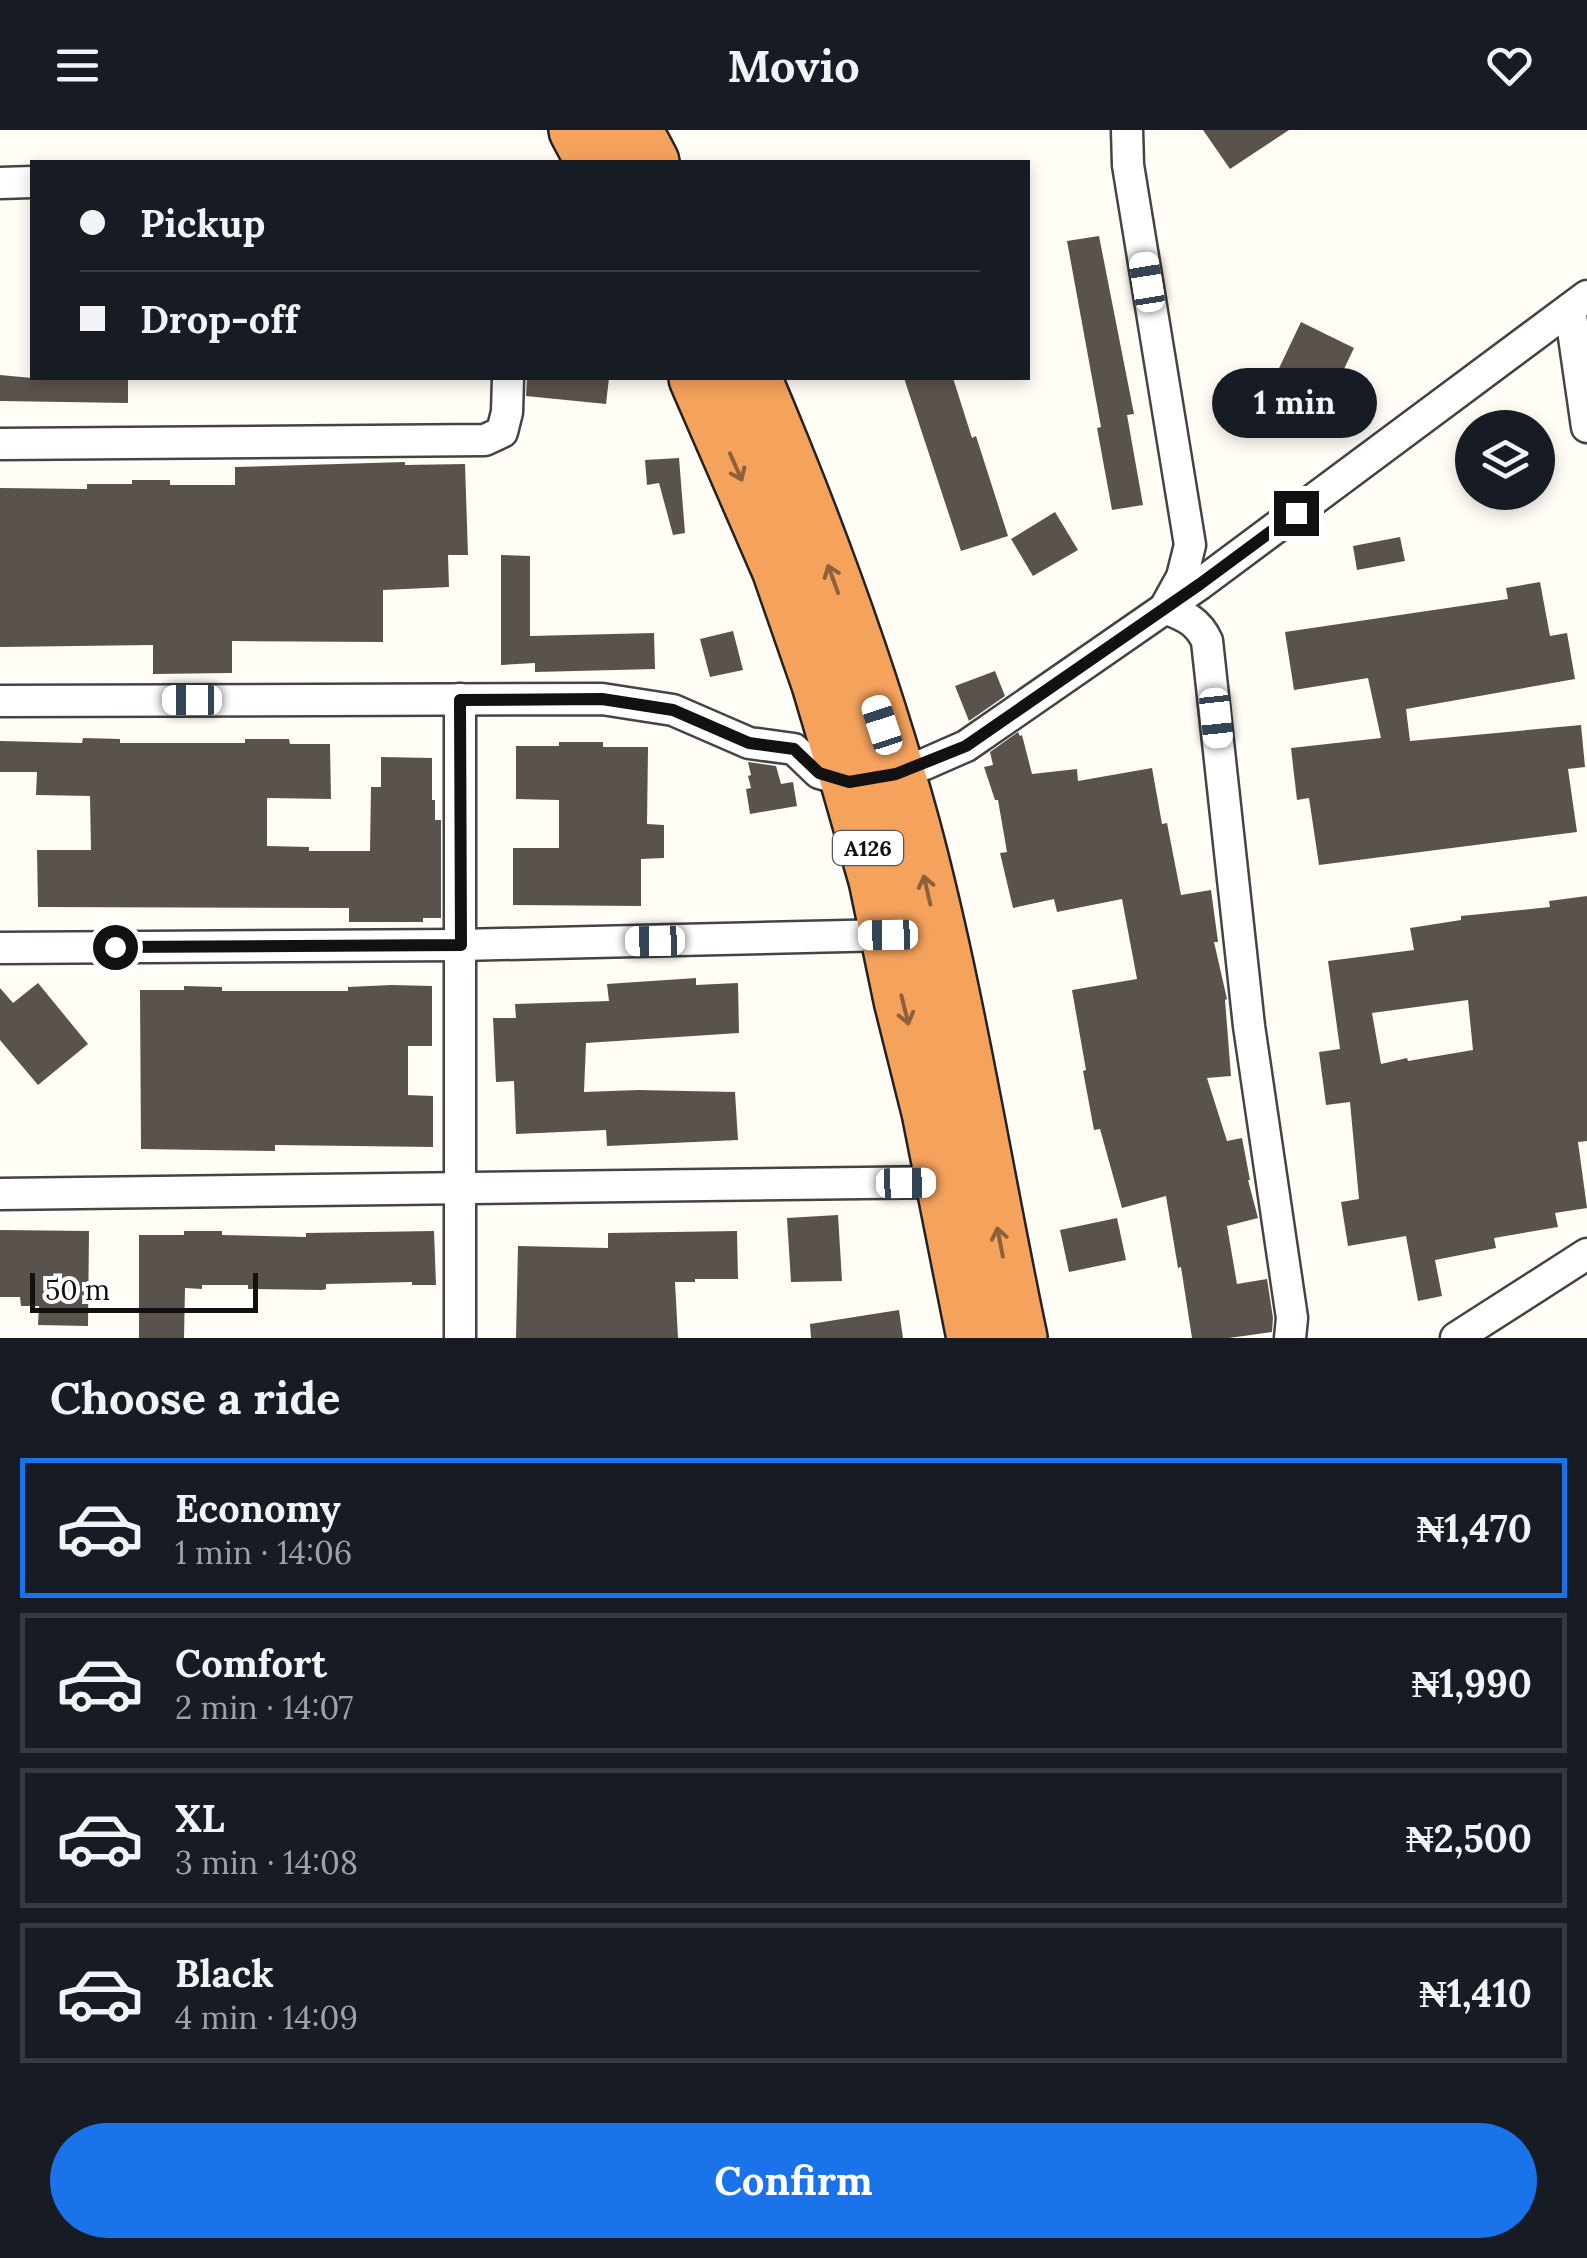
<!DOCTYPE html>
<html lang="en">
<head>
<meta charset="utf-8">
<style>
  :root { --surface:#171b24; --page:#242831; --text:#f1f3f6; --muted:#9ea1a6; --line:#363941; --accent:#1a73e8 }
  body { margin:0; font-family:Lora,serif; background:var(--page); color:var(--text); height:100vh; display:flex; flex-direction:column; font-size:38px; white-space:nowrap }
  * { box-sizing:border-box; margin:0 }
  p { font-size:32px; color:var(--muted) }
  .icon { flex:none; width:55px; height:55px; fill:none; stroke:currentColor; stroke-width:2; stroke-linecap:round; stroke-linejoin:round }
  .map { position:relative; height:1208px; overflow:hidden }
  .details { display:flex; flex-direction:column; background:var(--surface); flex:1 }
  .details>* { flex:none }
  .hud { position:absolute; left:30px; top:30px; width:1000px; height:220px; border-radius:0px; box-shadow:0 5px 15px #0003; display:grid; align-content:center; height:220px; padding:0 50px; background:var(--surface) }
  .controls { position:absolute; left:1455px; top:280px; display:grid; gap:20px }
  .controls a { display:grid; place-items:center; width:100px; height:100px; border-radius:50%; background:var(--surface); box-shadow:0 5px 15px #0003; font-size:50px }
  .scale { position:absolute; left:30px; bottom:25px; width:228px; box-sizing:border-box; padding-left:10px; border:5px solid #111; border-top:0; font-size:28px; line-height:35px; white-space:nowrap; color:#111; -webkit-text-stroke:8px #fff; paint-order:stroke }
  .end { position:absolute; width:45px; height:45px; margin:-22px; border:12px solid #111; background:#fff; box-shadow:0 0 0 5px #fff }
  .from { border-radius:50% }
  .bubble { position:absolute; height:70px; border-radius:35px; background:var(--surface); box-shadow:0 5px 15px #0003; font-size:32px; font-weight:700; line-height:70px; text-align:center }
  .car { position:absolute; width:30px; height:60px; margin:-30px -15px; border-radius:12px; box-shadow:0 0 8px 2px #0007; background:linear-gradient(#fff 24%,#345 0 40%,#fff 0 76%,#345 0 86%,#fff 0) }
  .hud b { display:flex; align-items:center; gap:35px; height:95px; font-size:38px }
  .hud b+b { border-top:2px solid var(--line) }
  .hud i { width:25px; height:25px; background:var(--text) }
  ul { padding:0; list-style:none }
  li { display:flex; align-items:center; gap:30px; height:140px; margin:0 20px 15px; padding:0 30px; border:5px solid var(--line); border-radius:0px }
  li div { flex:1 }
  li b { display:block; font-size:38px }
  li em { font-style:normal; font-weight:700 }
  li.on { border-color:var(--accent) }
  li>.icon { width:90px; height:90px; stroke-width:1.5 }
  h2 { padding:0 50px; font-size:45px; line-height:120px }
  .cta { display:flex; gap:20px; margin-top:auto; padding:20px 50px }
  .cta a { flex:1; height:115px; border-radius:60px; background:var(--accent); color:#fff; font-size:40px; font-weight:700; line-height:115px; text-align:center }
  header { display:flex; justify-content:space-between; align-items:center; height:130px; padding:0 50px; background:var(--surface); font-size:45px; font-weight:700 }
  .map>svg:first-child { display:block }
  .building { fill:#5a524d; fill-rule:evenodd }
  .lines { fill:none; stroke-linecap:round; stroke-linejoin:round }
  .street-casing { stroke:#444; stroke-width:35 }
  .highway-casing { stroke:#222; stroke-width:60 }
  .street { stroke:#fff; stroke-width:30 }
  .highway { stroke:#f5a25d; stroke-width:55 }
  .oneway { stroke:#8e613b }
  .route { stroke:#111; stroke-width:12 }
  .labels { text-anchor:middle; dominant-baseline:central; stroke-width:10; stroke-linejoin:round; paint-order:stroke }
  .shield { fill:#fff; stroke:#585858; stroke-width:2.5 }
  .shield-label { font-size:22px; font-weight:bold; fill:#111 }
</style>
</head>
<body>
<header><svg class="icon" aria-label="menu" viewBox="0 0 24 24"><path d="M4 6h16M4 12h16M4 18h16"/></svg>Movio<svg class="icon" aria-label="heart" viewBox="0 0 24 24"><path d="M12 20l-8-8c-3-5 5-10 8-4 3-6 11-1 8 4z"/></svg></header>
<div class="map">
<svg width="1587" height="1208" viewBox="0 0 1587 1208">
  <rect width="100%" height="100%" fill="#fffdf5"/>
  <!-- building -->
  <g class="building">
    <polygon points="1203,0 1289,0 1230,39"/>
    <polygon points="1099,106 1134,284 1127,285 1143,375 1112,380 1097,298 1101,297 1067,111"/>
    <polygon points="1301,192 1354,218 1324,281 1271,255"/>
    <polygon points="0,245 32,248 128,248 128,273 0,271"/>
    <polygon points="527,248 609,248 606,274 526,266"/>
    <polygon points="904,248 953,248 972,308 976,306 1008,406 961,421"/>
    <polygon points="679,328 685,403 673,405 659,353 647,355 645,330"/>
    <polygon points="405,332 405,335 465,334 468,425 448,425 449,457 383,460 383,512 232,511 232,543 153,544 153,515 0,517 0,358 87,359 87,354 132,354 132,350 170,350 170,355 235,355 235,337"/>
    <polygon points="1055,382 1078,420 1033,446 1011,409"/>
    <polygon points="1400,407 1405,431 1357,440 1353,416"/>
    <polygon points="501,425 530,426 530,506 654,503 655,539 535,542 535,533 501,535"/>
    <polygon points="1540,452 1550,506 1567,503 1575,549 1406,579 1410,611 1581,595 1585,637 1568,639 1577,702 1319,735 1309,668 1297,670 1291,618 1381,608 1368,548 1294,560 1285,502 1508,469 1506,458"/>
    <polygon points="733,501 743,540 710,547 700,509"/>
    <polygon points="995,541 1005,566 969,591 955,556"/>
    <polygon points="1018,602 1020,606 1022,605 1032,644 1077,639 1078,651 1152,638 1162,694 1167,693 1181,765 1211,760 1218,812 1214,812 1227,869 1225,870 1231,946 1207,948 1227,1011 1242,1008 1250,1050 1248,1050 1258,1088 1227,1096 1237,1154 1267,1149 1273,1188 1272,1202 1229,1208 1192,1208 1181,1137 1178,1138 1166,1066 1122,1078 1100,999 1094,1000 1083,941 1086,940 1072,860 1137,849 1122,769 1057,782 1054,769 1013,778 1000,723 1007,722 998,670 995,670 984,637 993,635 990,622"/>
    <polygon points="83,608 120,609 120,613 245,613 245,609 289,609 290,614 330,614 331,669 267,668 267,716 309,717 309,721 370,721 371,657 381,657 381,627 432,628 432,670 435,670 435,690 441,690 441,788 423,788 423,792 349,792 349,778 38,777 37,720 91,720 90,666 36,665 37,642 0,642 0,611 82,613"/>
    <polygon points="559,612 603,612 603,617 648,617 647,694 664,695 664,728 641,729 641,776 513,775 513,718 559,718 559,670 516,669 516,616 559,616"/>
    <polygon points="748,632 776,636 781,654 793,652 797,676 750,684 746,659 751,658 748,646 751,645"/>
    <path d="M1587,766V1011L1578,1012L1587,1078L1555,1083L1558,1097L1494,1108L1496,1118L1435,1130L1442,1166L1418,1171L1406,1106L1348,1116L1341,1072L1359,1069L1350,972L1326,975L1319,922L1340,919L1328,831L1414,820L1410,798L1461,790V786L1550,777L1549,771ZM1468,870L1473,920L1408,931L1407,928L1381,934L1372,883Z"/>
    <polygon points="696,848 696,855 738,853 739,903 586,913 584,962 638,960 735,962 738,1010 607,1016 606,1000 516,1004 514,951 496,952 493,888 516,888 515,874 609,871 607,854"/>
    <polygon points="38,853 88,914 38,955 0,910 0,858 13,873"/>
    <polygon points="391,855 432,856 432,916 408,916 408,965 433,966 433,1017 275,1015 275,1021 141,1019 140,860 184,860 184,856 222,857 222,861 348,861 348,857"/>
    <polygon points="838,1085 842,1151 791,1152 787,1088"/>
    <polygon points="1117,1088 1126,1130 1069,1142 1060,1100"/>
    <polygon points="0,1100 89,1101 88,1196 38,1195 39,1176 21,1176 20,1167 0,1167"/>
    <polygon points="184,1101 222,1101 222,1105 306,1107 306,1103 434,1101 436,1155 412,1155 412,1152 326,1154 326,1159 322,1160 248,1159 248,1155 202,1155 202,1159 185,1158 184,1208 139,1208 139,1105 184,1105"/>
    <polygon points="737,1101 738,1149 695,1149 695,1152 675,1152 678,1208 516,1208 518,1116 608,1118 608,1103"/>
    <polygon points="899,1180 903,1208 811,1208 810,1194"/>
  </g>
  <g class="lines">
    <!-- street casing -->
    <g class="street-casing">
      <g id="street">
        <polyline points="1127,0 1128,35 1190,415 1182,447 1166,476"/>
        <polyline points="0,53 32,52"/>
        <polyline points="1570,179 1587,297"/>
        <polyline points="0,314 485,310 502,302 507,282 508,248"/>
        <path d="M1165,478C1185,486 1198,491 1207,511L1249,896L1292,1188L1290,1208"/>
        <polyline points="460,569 460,1208"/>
        <polyline points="0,571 602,569 673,580 749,613 794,619 819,643 849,652 896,644 925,634 966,616 1200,454 1587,166"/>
        <polyline points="0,818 461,815 888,805"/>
        <polyline points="0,1064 943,1052"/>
        <polyline points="1456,1208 1587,1124"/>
      </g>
    </g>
    <!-- highway casing -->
    <g class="highway-casing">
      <g id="highway">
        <polyline points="577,0 594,32"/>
        <polyline points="634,0 651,32"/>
        <polyline points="697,248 780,439 820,554 849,652 877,750 902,870 930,982 975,1208"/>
        <path d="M753,248C815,394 870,543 912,697C957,865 983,1038 1019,1208"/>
      </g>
    </g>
    <!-- street -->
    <use href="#street" class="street"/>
    <!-- highway -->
    <use href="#highway" class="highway"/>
  </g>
  <!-- one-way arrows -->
  <defs><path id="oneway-shaft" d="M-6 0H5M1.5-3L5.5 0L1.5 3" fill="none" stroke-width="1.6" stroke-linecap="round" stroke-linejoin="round" transform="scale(2.5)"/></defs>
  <g class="oneway">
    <use href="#oneway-shaft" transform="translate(736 337) rotate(66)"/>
    <use href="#oneway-shaft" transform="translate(833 449) rotate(-110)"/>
    <use href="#oneway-shaft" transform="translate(927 760) rotate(-103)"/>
    <use href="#oneway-shaft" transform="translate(905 880) rotate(76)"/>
    <use href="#oneway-shaft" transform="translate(1000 1112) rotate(-101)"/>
  </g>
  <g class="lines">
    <!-- route -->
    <polyline class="route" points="115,817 461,815 460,570 602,569 673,580 749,613 794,619 819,643 849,652 896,644 966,616 1200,454 1296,383"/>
  </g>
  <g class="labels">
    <!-- shield labels -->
    <rect class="shield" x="833" y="701" width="70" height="34" rx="8"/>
    <g class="shield-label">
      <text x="868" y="718">A126</text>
    </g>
  </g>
</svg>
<div class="controls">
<a><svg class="icon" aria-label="layers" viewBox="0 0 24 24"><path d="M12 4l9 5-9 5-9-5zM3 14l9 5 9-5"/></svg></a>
</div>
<div class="scale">50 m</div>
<i class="end from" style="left:115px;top:817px"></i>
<i class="end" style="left:1296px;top:383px"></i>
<div class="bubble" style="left:1212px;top:238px;width:165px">1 min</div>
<i class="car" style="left:1147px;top:152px;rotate:351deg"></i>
<i class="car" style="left:192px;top:570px;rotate:270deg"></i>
<i class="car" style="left:1216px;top:588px;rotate:174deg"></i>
<i class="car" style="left:882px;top:595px;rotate:342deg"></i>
<i class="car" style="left:888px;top:805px;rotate:269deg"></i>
<i class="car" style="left:655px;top:811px;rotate:269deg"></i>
<i class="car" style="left:906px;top:1053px;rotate:89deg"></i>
<div class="hud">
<b><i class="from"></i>Pickup</b>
<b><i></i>Drop-off</b>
</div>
</div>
<section class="details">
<h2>Choose a ride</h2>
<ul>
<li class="on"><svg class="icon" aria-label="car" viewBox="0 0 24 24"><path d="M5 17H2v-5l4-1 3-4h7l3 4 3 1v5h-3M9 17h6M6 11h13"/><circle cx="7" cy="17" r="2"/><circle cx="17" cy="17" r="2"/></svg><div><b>Economy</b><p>1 min · 14:06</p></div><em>₦1,470</em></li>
<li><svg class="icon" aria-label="car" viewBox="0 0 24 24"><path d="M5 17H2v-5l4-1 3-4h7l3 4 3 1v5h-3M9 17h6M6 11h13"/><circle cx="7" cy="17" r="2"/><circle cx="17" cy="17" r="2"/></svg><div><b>Comfort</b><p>2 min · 14:07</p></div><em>₦1,990</em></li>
<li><svg class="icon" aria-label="car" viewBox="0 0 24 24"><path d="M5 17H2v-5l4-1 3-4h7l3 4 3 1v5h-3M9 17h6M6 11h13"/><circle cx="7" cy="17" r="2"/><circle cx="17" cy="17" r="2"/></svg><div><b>XL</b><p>3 min · 14:08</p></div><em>₦2,500</em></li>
<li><svg class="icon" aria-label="car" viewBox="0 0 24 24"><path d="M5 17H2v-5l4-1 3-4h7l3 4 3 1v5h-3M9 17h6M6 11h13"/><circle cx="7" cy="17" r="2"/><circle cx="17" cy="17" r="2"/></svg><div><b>Black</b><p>4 min · 14:09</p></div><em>₦1,410</em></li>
</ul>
<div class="cta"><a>Confirm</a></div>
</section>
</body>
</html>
